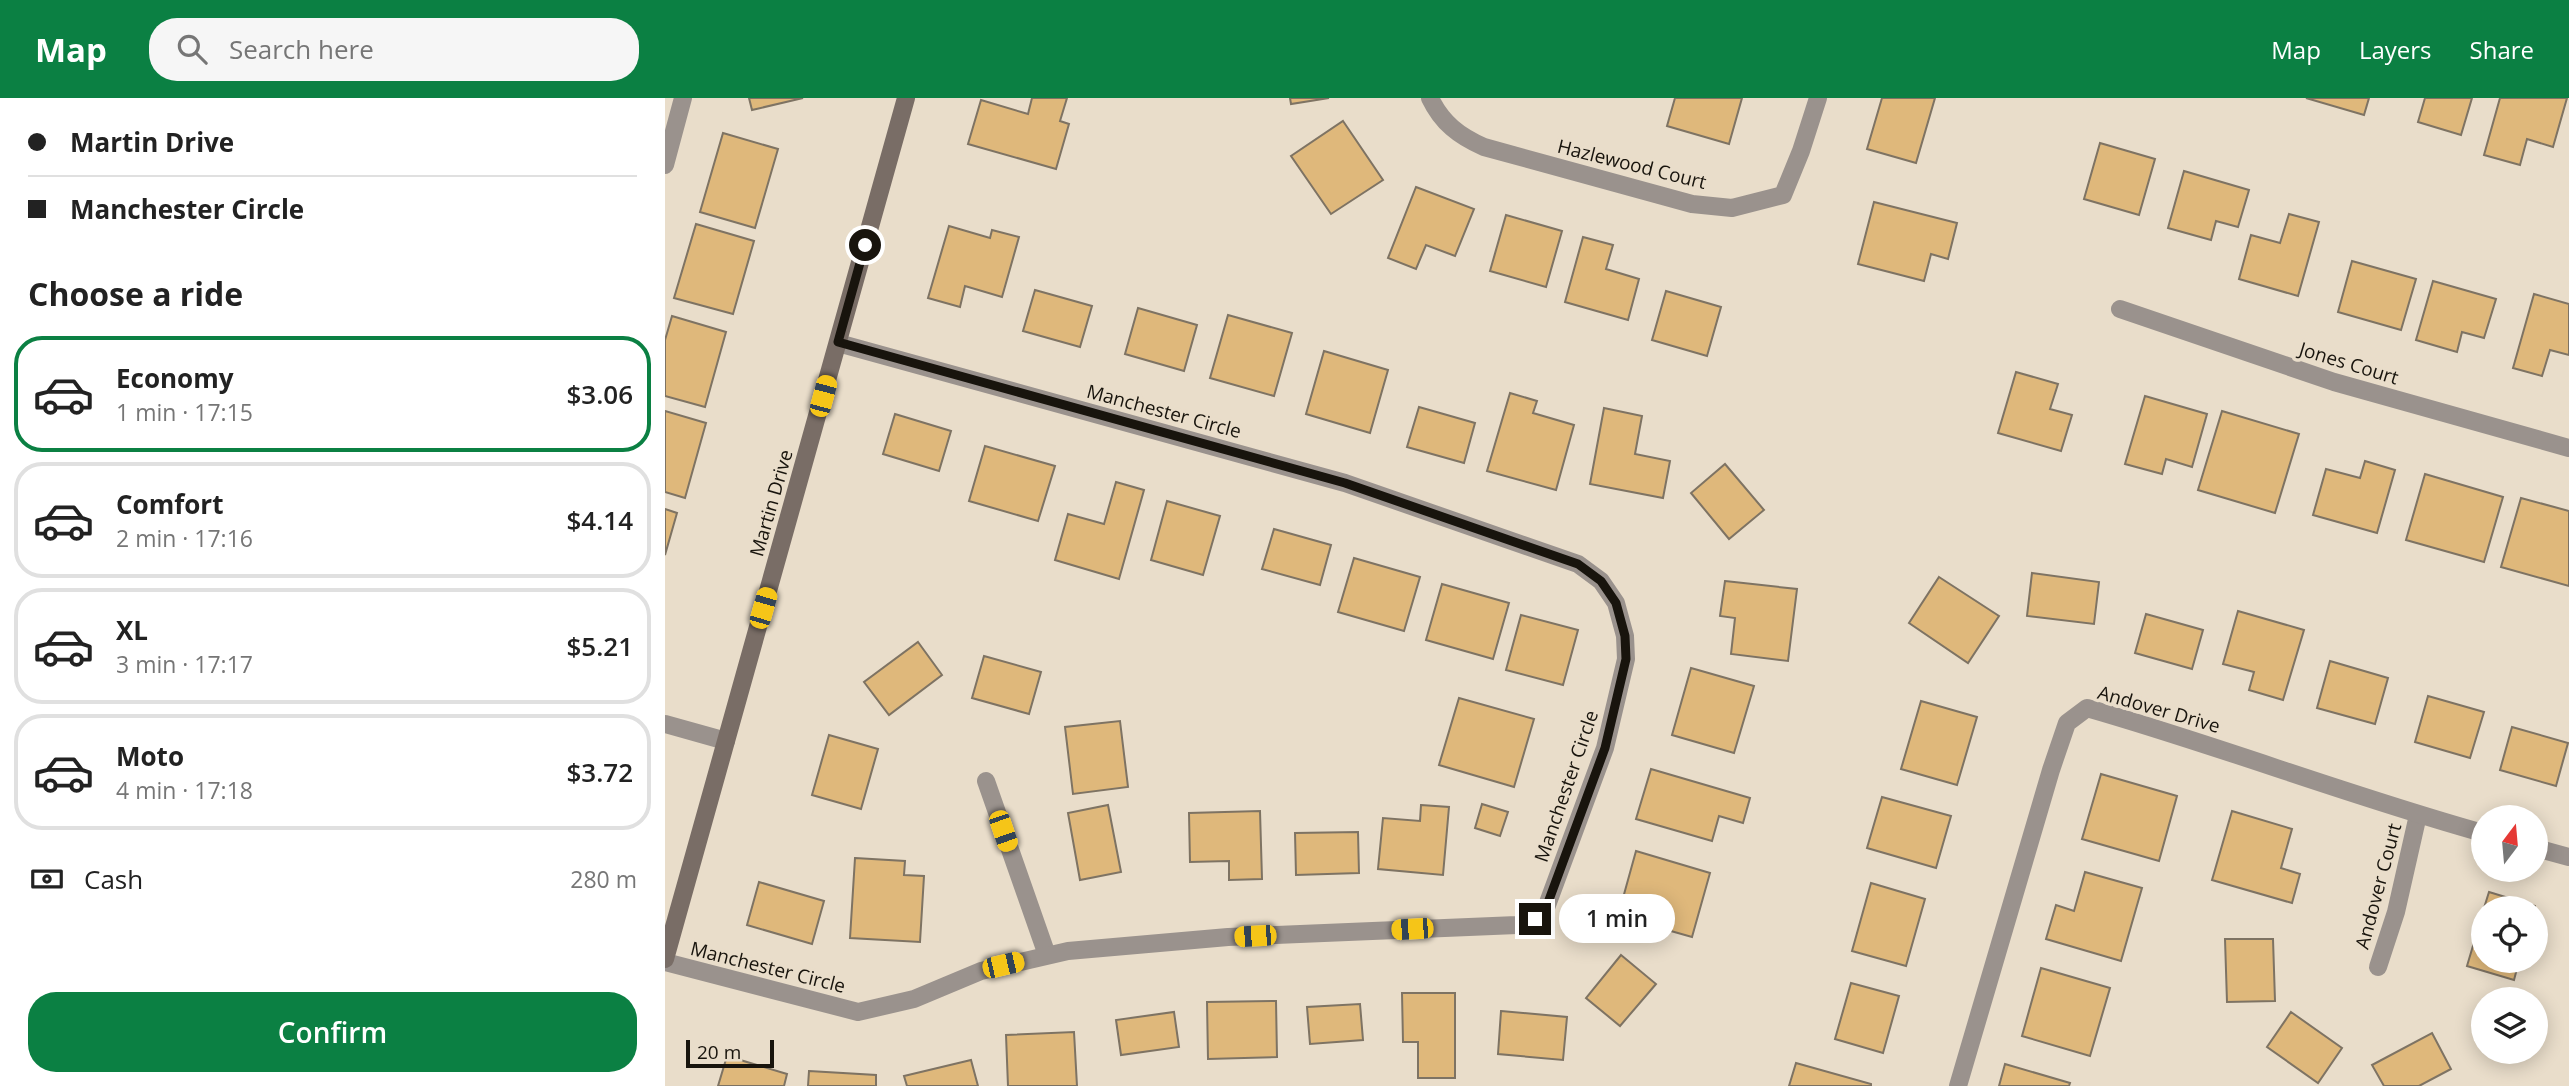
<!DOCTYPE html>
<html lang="en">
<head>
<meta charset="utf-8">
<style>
  :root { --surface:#fff; --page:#f6f6f6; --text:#222; --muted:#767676; --line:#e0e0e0; --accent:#0b8043 }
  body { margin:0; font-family:"Open Sans",sans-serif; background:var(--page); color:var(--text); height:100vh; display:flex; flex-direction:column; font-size:26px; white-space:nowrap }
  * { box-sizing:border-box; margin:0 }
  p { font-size:23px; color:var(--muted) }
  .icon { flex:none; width:38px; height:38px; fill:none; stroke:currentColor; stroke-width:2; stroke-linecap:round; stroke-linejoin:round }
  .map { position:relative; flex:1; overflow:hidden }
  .details { display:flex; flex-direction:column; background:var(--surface); width:665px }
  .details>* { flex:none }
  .banner { display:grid; align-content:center; height:154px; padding:0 28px; background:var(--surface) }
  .needle { width:46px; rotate:16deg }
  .tools { position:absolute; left:1806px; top:707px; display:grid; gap:14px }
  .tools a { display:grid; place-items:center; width:77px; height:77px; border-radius:50%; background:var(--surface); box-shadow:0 4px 18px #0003; font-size:35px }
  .scale { position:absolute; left:21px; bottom:18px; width:88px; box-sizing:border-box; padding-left:7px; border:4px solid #18140d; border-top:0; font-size:19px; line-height:24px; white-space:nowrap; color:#18140d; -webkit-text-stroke:5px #e9ddca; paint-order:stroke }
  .end { position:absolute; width:32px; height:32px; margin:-16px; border:9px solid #18140d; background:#fff; box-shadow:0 0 0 4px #fff }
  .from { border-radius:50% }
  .bubble { position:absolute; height:49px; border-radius:24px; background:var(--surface); box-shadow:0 4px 18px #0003; font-size:23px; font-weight:600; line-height:49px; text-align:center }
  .car { position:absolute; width:21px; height:42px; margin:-21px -10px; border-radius:9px; box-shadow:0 0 5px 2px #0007; background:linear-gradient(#f5c518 24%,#345 0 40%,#f5c518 0 76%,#345 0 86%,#f5c518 0) }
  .banner b { display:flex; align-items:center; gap:24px; height:66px; font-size:26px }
  .banner b+b { border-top:2px solid var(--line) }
  .banner i { width:18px; height:18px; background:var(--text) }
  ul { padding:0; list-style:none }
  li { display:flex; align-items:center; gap:21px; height:116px; margin:0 14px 10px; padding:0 14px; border:4px solid var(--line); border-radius:28px }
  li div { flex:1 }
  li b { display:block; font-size:26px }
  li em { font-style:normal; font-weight:600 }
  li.current { border-color:var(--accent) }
  li>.icon { width:63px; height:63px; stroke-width:1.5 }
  h2 { padding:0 28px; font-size:32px; line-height:84px }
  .pay { display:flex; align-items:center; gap:18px; height:77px; padding:0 28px; font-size:26px }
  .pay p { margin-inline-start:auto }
  .button { display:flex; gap:14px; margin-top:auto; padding:14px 28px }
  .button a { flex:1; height:80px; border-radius:28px; background:var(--accent); color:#fff; font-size:28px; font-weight:600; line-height:80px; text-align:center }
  header { display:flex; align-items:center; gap:42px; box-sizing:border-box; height:98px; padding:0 35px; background:var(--accent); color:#fff }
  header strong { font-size:33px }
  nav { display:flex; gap:38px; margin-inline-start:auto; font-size:24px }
  .search { width:490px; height:63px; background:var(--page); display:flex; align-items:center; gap:18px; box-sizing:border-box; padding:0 24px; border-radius:28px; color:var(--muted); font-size:26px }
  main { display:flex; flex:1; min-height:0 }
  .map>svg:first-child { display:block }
  .building { fill:#dfb87b; stroke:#7e7363; stroke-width:2 }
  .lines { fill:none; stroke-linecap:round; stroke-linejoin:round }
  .street { stroke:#9a928d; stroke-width:18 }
  .secondary { stroke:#796d66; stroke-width:18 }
  .route { stroke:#18140d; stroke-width:9 }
  .labels { text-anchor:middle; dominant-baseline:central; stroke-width:7; stroke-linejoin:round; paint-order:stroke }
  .street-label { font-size:19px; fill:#18140d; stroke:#e9ddca }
</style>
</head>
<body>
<header>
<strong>Map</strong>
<div class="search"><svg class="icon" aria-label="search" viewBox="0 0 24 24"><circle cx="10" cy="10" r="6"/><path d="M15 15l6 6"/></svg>Search here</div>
<nav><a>Map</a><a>Layers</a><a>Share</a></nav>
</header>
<main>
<section class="details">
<div class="banner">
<b><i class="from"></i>Martin Drive</b>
<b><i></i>Manchester Circle</b>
</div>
<h2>Choose a ride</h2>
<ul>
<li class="current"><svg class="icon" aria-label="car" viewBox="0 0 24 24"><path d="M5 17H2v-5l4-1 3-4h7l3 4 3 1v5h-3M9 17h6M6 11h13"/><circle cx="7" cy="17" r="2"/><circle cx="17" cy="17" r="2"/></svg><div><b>Economy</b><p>1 min · 17:15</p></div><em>$3.06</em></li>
<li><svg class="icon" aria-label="car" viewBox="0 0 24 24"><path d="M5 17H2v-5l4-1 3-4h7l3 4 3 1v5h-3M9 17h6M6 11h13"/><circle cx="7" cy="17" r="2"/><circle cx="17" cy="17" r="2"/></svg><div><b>Comfort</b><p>2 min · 17:16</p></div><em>$4.14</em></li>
<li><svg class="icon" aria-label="car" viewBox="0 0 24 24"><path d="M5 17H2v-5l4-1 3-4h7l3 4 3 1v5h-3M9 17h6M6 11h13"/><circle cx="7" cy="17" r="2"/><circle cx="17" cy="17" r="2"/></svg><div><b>XL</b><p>3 min · 17:17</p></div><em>$5.21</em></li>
<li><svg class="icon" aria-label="car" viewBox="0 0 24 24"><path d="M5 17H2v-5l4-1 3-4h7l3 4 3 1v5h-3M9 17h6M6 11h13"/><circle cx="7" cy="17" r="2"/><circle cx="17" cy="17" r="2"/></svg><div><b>Moto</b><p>4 min · 17:18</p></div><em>$3.72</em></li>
</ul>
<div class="pay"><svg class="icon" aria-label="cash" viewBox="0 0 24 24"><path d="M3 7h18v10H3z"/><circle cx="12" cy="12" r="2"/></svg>Cash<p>280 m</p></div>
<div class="button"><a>Confirm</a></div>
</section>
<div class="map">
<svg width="1904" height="988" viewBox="0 0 1904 988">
  <rect width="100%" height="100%" fill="#e9ddca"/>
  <!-- building -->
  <g class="building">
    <polygon points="84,0 138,0 87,12"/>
    <polygon points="367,0 402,0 395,23 404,26 391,71 303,46 316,2 363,16"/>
    <polygon points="625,0 664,0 626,6"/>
    <polygon points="1010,0 1077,0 1064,46 1002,28"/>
    <polygon points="1217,0 1270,0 1251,65 1202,51"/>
    <polygon points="1641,0 1704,0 1699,17"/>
    <polygon points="1760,0 1807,0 1796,37 1753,24"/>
    <polygon points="1835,0 1902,0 1888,49 1862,41 1855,67 1819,57"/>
    <polygon points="678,23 718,82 666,116 626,58"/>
    <polygon points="58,35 113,51 90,130 35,114"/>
    <polygon points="1435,45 1490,61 1474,117 1419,101"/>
    <polygon points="1519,73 1584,92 1573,129 1551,123 1546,142 1503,130"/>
    <polygon points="751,89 809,111 790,158 761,147 751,171 723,160"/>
    <polygon points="1209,104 1292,125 1283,161 1266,156 1259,183 1193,166"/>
    <polygon points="1624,116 1654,124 1633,198 1574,181 1586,137 1615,145"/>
    <polygon points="841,117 897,133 881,189 825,173"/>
    <polygon points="31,126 89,143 68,216 9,200"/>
    <polygon points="284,128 325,140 327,132 354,139 337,199 300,188 295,209 263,200"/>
    <polygon points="918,139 948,147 941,171 974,181 963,222 900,204"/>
    <polygon points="1687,163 1751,181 1736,232 1673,214"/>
    <polygon points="1768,183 1831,201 1819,240 1797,234 1792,254 1751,242"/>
    <polygon points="370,192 427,208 415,249 358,233"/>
    <polygon points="1001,193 1056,209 1042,258 987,242"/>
    <polygon points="1869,196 1904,206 1904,257 1885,252 1877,278 1848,270"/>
    <polygon points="473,210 532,227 519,273 460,256"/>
    <polygon points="563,217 627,235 609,298 545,280"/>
    <polygon points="7,218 61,234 40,309 0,298 0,242"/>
    <polygon points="659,253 723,272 705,335 641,316"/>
    <polygon points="1351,274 1393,286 1385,311 1407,317 1396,353 1333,335"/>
    <polygon points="845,295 872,303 868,315 909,327 891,392 822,373"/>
    <polygon points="1480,298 1542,316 1527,369 1501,361 1497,376 1460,366"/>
    <polygon points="754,309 810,325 799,365 742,349"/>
    <polygon points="939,310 977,318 970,356 1005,363 998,400 925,386"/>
    <polygon points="0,313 41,325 20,400 0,394"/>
    <polygon points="1557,313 1634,336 1610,415 1533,392"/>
    <polygon points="230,316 286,333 274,373 218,356"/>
    <polygon points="320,348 390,368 373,423 304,403"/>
    <polygon points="1700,363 1730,372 1712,435 1648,417 1661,371 1695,380"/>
    <polygon points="1060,366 1099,412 1064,441 1026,395"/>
    <polygon points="1760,376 1838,399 1819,464 1741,442"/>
    <polygon points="451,384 479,392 454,481 390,462 403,416 439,426"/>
    <polygon points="1856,400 1904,413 1904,488 1836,469"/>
    <polygon points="502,403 555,418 538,477 486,462"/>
    <polygon points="0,411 12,415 0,457"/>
    <polygon points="609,431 666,447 655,487 597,471"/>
    <polygon points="689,460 755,479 739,533 673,514"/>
    <polygon points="1367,475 1434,484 1429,526 1362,518"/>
    <polygon points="1274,479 1334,518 1303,565 1244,525"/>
    <polygon points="1060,483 1132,491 1123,563 1066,556 1070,520 1055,518"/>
    <polygon points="777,486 844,505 828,561 761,542"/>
    <polygon points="1573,513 1639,532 1618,602 1584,592 1589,574 1558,566"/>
    <polygon points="1481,516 1538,532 1527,571 1470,555"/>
    <polygon points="856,517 913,532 898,587 841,572"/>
    <polygon points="253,544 277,577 224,617 199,584"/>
    <polygon points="319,558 376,574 364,616 307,600"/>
    <polygon points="1665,563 1723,580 1710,626 1652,610"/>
    <polygon points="1026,570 1089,588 1069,655 1007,637"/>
    <polygon points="1763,598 1819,614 1805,660 1750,644"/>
    <polygon points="794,600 869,621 849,689 774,667"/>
    <polygon points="1256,603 1312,619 1292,687 1236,671"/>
    <polygon points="455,623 463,689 408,696 400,629"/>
    <polygon points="1847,629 1903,645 1891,688 1835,672"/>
    <polygon points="164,637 213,651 196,711 147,697"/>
    <polygon points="986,671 1085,700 1078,725 1054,718 1047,743 971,721"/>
    <polygon points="1436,676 1512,698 1494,763 1417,741"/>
    <polygon points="1217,699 1286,718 1271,770 1202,750"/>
    <polygon points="817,706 843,714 835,738 810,730"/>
    <polygon points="443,707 456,774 415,782 403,715"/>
    <polygon points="756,707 784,709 778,777 713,771 718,720 755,723"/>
    <polygon points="595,713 597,781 564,782 564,763 525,764 524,715"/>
    <polygon points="1567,713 1627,731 1616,770 1635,776 1627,805 1547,782"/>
    <polygon points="693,734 694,775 631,777 630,735"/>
    <polygon points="971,753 1045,775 1027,839 953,818"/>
    <polygon points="190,760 240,763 239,777 259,778 255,844 185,840"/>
    <polygon points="1420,774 1477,790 1456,863 1381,841 1391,807 1409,813"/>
    <polygon points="94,784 159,803 147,846 82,827"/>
    <polygon points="1206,785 1260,801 1241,868 1187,853"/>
    <polygon points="1824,794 1870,808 1870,810 1819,810"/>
    <polygon points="1818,814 1818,863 1854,863 1849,882 1802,868"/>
    <polygon points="1560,841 1608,841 1610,903 1562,904"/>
    <polygon points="956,857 991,886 955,928 921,900"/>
    <polygon points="1376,870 1445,890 1425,958 1357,938"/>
    <polygon points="1186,885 1234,898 1218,955 1170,941"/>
    <polygon points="737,895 790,895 790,980 753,980 753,944 738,944"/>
    <polygon points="611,903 612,959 543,961 542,904"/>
    <polygon points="695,906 698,942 645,946 642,909"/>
    <polygon points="836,913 902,919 898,962 833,956"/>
    <polygon points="509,914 514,949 456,957 451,922"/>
    <polygon points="1626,914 1677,950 1653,985 1602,949"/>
    <polygon points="409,934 412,988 343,988 341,937"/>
    <polygon points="1767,935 1786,971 1754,988 1719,988 1707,967"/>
    <polygon points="62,958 122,976 119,988 53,988"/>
    <polygon points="306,962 313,988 242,988 239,978"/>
    <polygon points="1131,965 1206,986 1206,988 1124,988"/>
    <polygon points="1340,966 1405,985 1404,988 1334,988"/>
    <polygon points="144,973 211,977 211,988 143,988"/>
  </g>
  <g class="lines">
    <!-- street -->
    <g class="street">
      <path d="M765,0C777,25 794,38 819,49L1027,106L1067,110L1118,97L1136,53L1153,0"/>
      <polyline points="0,67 18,0"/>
      <polyline points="1455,211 1669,284 1904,350"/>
      <polyline points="0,626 61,643"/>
      <polyline points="321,683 382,857"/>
      <polyline points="1871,750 1904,759"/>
      <polyline points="0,864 193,914 249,901 316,873 403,853 563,839 852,827 870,821 881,810 940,650 961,561 960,538 951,505 936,483 913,466 680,385 173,245"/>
      <polyline points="1713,869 1731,814 1753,717"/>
      <path d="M1293,988L1386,672L1402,625L1422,610C1555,648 1685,698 1818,735"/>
    </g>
    <!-- secondary -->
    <polyline class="secondary" points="0,861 241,0"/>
  </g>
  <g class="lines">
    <!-- route -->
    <polyline class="route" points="200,147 173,244 680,385 913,466 936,483 951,505 960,538 961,561 940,650 881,810 870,821"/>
  </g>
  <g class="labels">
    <!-- street labels -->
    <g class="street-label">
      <text transform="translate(967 66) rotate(14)">Hazlewood Court</text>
      <text transform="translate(1684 265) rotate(17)">Jones Court</text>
      <text transform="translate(499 313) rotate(15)">Manchester Circle</text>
      <text transform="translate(106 405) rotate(-74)">Martin Drive</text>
      <text transform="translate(1494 611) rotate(16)">Andover Drive</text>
      <text transform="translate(901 688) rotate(-71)">Manchester Circle</text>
      <text transform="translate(1713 788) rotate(-75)">Andover Court</text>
      <text transform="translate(103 869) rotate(14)">Manchester Circle</text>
    </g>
  </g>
</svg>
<div class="tools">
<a><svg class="needle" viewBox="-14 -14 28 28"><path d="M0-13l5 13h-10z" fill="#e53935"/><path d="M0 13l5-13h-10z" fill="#767676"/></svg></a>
<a><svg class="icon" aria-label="locate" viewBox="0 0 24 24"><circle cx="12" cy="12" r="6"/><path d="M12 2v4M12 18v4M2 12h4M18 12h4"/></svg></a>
<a><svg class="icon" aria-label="layers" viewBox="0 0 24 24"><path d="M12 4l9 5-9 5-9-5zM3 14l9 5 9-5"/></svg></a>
</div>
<div class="scale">20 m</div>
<i class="end from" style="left:200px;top:147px"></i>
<i class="end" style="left:870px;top:821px"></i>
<div class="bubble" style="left:894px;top:796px;width:116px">1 min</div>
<i class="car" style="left:158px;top:298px;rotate:15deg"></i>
<i class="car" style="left:98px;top:510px;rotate:16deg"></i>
<i class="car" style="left:338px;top:733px;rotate:161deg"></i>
<i class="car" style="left:747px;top:831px;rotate:267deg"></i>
<i class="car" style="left:590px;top:838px;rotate:267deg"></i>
<i class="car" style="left:338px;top:867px;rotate:77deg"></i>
</div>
</main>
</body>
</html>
